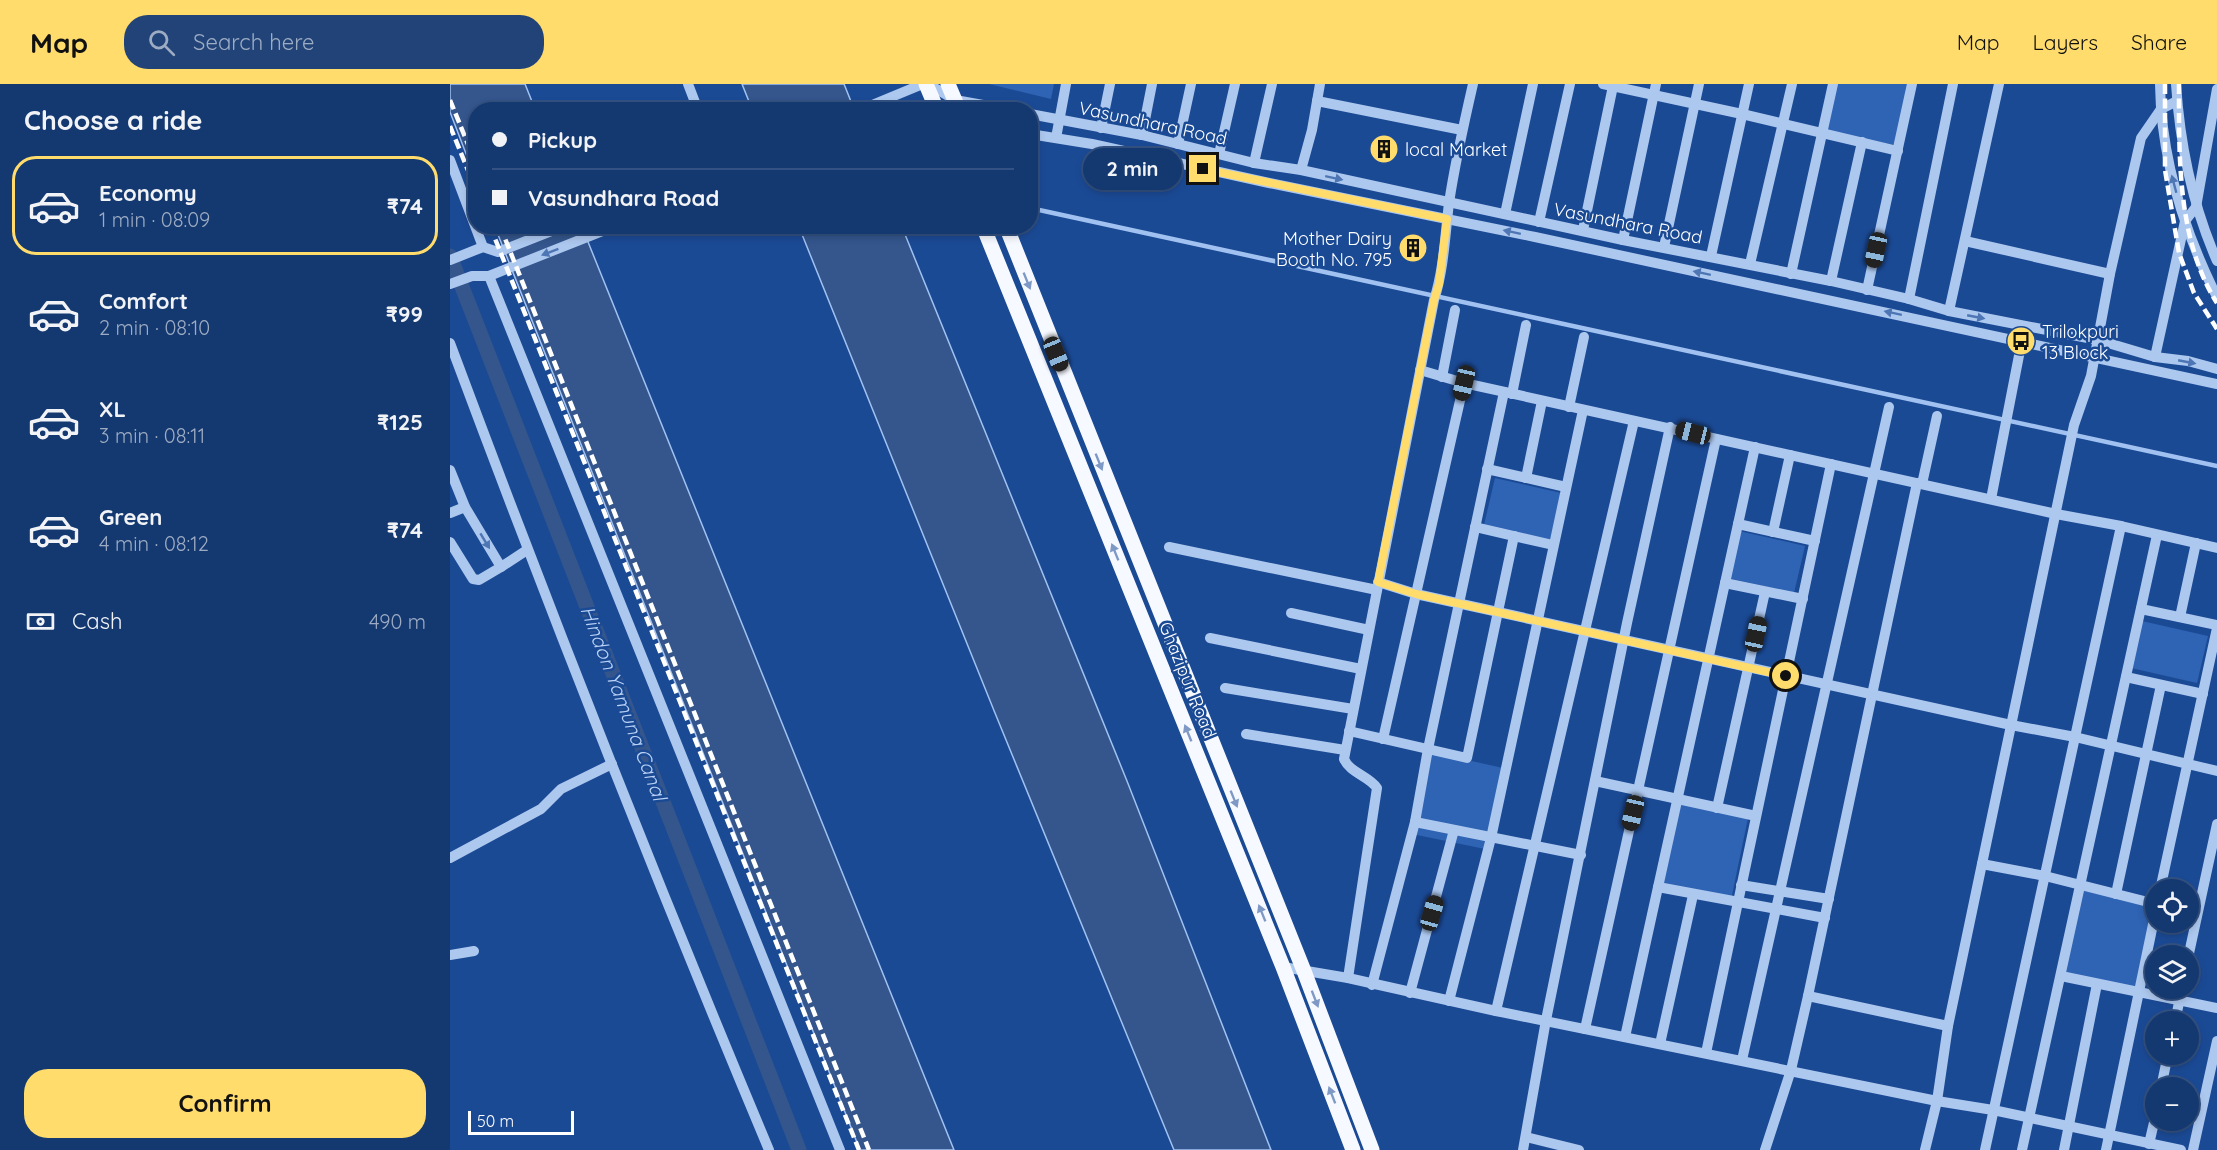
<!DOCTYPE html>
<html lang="en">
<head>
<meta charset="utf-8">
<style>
  :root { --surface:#143870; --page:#214378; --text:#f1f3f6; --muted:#9dacc3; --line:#335283; --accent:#ffdc6c }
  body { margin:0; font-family:Quicksand,sans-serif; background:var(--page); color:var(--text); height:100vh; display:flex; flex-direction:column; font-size:22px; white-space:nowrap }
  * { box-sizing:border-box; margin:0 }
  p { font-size:20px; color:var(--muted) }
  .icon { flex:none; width:33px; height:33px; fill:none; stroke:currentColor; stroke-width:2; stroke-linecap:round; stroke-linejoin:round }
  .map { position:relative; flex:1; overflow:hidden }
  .side { display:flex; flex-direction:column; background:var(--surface); width:450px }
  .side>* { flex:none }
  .guide { position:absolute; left:18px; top:18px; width:570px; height:132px; border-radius:24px; box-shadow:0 3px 9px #0003,0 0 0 2px var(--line); display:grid; align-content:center; height:132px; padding:0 24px; background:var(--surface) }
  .buttons { position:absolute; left:1695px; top:795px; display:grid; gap:12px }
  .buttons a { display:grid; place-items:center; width:54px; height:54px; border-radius:50%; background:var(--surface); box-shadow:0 3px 9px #0003,0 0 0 2px var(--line); font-size:30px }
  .scale { position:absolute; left:18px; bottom:15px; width:106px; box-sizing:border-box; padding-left:6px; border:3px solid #fff; border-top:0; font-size:16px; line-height:21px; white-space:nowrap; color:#fff; -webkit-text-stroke:4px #1b4a95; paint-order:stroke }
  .end { position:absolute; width:27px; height:27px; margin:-14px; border:8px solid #ffdc6c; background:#111; box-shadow:0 0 0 3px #111 }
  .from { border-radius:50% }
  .bubble { position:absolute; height:42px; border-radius:21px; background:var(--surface); box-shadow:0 3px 9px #0003,0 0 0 2px var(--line); font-size:20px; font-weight:700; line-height:42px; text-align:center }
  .car { position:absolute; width:18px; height:36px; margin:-18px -9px; border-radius:8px; box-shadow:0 0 4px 2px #0007; background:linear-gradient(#222 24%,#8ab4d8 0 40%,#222 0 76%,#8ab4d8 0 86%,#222 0) }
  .guide b { display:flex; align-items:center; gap:21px; height:57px; font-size:22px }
  .guide b+b { border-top:2px solid var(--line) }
  .guide i { width:15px; height:15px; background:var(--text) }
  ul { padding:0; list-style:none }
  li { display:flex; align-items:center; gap:18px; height:99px; margin:0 12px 9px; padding:0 12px; border:3px solid transparent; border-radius:24px }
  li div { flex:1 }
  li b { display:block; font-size:22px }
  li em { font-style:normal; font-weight:700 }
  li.selected { border-color:var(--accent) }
  li>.icon { width:54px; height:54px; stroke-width:1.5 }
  h2 { padding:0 24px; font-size:27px; line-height:72px }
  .pay { display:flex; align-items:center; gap:15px; height:66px; padding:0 24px; font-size:22px }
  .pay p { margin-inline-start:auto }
  .primary-button { display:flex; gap:12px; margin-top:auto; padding:12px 24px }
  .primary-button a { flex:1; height:69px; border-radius:24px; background:var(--accent); color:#111; font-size:24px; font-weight:700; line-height:69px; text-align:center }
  header { display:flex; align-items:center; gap:36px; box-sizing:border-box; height:84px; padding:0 30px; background:var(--accent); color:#111 }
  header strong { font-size:28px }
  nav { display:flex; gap:33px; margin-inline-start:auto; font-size:21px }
  .search { width:420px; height:54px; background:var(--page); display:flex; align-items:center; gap:15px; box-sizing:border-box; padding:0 21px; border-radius:24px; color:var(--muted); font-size:22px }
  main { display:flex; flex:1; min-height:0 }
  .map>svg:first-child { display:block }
  .green { fill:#2f63b3 }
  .water { fill:#34568d; stroke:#a1c2f1; stroke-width:1.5 }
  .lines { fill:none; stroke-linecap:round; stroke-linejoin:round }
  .stream { stroke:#a1c2f1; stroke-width:4.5 }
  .canal { stroke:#34568d; stroke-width:15 }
  .minor { stroke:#adc8ef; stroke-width:10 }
  .major { stroke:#f6f9ff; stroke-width:15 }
  .rail { stroke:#fff; stroke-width:4.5; stroke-dasharray:10 4.5; stroke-linecap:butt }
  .oneway { fill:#4e76b4 }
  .oneway2 { fill:#7e99c5 }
  .route { stroke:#ffdc6c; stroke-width:8 }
  .labels { text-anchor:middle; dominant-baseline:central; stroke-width:5; stroke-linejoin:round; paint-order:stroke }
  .street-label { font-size:18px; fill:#fff; stroke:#1b4a95 }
  .poi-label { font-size:18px; fill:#fff; stroke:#1b4a95; text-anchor:start }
  .water-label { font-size:20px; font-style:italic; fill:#bad2f6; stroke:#1b4a95 }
</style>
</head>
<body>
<header>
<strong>Map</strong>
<div class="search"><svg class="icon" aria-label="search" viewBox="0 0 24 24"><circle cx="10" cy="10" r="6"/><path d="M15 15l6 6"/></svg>Search here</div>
<nav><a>Map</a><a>Layers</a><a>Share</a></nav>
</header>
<main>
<section class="side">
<h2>Choose a ride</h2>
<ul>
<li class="selected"><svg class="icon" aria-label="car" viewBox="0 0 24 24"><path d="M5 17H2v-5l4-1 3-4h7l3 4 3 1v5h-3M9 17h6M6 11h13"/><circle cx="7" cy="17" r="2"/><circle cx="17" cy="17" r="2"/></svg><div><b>Economy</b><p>1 min · 08:09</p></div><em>₹74</em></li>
<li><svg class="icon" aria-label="car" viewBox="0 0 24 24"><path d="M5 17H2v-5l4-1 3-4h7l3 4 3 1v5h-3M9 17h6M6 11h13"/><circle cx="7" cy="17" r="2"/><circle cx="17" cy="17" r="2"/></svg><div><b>Comfort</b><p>2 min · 08:10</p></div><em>₹99</em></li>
<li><svg class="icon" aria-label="car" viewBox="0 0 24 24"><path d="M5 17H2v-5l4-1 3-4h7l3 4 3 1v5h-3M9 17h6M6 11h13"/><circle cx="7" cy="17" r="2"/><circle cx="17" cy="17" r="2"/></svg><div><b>XL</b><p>3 min · 08:11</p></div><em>₹125</em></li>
<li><svg class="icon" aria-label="car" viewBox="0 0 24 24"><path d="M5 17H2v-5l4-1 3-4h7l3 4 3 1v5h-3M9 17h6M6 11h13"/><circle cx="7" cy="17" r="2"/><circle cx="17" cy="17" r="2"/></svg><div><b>Green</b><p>4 min · 08:12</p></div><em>₹74</em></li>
</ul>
<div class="pay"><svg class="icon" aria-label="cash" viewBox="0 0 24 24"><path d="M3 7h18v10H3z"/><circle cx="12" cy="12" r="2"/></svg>Cash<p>490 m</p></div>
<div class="primary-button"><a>Confirm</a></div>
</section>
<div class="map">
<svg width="1767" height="1066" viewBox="0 0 1767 1066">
  <rect width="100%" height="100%" fill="#1b4a95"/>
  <!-- green -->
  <g class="green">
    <polygon points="539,0 604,0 601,15"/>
    <polygon points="1382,0 1458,0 1445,61 1372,46"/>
    <polygon points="1045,394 1111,409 1100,456 1034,441"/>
    <polygon points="1289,447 1355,462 1344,509 1278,494"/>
    <polygon points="1692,537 1758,552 1747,599 1681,584"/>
    <polygon points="981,668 1053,684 1035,765 962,750"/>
    <polygon points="1226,718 1298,734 1281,816 1207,801"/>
    <polygon points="1630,806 1703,822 1685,904 1612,889"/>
  </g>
  <!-- water -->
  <g class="water">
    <polygon points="0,0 75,0 85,25 26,26 25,93 0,28"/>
    <polygon points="292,0 394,0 404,25 302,25"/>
    <polygon points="45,143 132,143 504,1066 410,1066"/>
    <polygon points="349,143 452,143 677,697 821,1066 724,1066 545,629"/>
  </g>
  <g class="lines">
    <!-- stream -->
    <polyline class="stream" points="580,124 1767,382"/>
    <!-- canal -->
    <polyline class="canal" points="0,172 349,1066"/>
    <!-- minor -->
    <g class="minor">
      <polyline points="238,0 248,26"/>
      <polyline points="478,0 505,16 561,26"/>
      <polyline points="1153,0 1292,30 1448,67"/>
      <path d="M1710,0C1711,74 1734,147 1767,213"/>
      <path d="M1726,0C1730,62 1742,120 1767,177"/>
      <polyline points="867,17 1012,46"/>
      <polyline points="410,26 473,0"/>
      <polyline points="580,30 692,51 804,79 851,86 1173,156 1381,197 1459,215 1499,227 1648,256 1705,273 1738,277 1767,285"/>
      <polyline points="651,44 660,0"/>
      <polyline points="580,50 642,60 819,99 1085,153 1767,300"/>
      <polyline points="692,51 702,0"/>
      <polyline points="606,54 616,0"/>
      <polyline points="728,60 741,0"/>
      <polyline points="769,70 785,0"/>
      <polyline points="0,76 33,163"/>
      <polyline points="804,79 822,0"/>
      <polyline points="851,86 862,46 870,0"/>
      <polyline points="1055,130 1083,0"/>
      <polyline points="1089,138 1120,0"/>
      <polyline points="1133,146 1163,2"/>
      <polyline points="1173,156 1206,0"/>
      <polyline points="1515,157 1660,190"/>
      <polyline points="1214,163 1249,0"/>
      <polyline points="1261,172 1299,0"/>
      <polyline points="0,176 33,163 48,168 114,142"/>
      <polyline points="1300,180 1342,0"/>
      <polyline points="1341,190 1383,0"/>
      <polyline points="39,192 390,1066"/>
      <polyline points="1381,197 1412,58"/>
      <polyline points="0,200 22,192 39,192 165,142"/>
      <polyline points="1417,206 1462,0"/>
      <polyline points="1459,215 1503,0"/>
      <polyline points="1499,227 1549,0"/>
      <path d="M0,259C101,530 207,799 319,1066"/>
      <polyline points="1705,273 1735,137 1746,123 1767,5"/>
      <polyline points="970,286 1014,299 1606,430 1671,442 1767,464"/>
      <polyline points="992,293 1005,226"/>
      <polyline points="1062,310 1076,241"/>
      <polyline points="1119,323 1134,253"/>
      <polyline points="1037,385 1116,403"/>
      <polyline points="0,386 15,423 51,483 29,496 23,495 0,458"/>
      <polyline points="1076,394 1092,317"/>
      <polyline points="1472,400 1487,332"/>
      <polyline points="1541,415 1573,251"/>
      <polyline points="0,429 15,423"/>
      <polyline points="1288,440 1365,457"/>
      <polyline points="1025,443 1103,461"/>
      <polyline points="1323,448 1340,371"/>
      <polyline points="719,463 927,506"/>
      <polyline points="51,483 77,466"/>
      <polyline points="928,498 966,510 1561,641 1625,653 1767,687"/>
      <polyline points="1275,499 1353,515"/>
      <polyline points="1691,525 1767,541"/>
      <polyline points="841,529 919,546"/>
      <polyline points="1730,533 1746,459"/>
      <polyline points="760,554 911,585"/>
      <polyline points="1676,593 1753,610"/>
      <polyline points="775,604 903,625"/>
      <polyline points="899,647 1017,674 1064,452"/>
      <polyline points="796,650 895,666"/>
      <polyline points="933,655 1014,299"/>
      <polyline points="1145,697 1306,732"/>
      <polyline points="1267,724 1315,508"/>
      <polyline points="965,738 1131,771"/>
      <polyline points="0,774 91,725 111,705 162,680"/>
      <polyline points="1532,780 1595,792 1706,820"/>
      <polyline points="1291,801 1379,815"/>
      <polyline points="1208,803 1375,834"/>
      <polyline points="1710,806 1767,544"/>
      <polyline points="1666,810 1711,601"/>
      <polyline points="0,871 24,867"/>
      <polyline points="1738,874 1767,740"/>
      <polyline points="833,883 898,894 1046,927 1487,1017 1543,1026 1731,1066"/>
      <polyline points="1611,892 1767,924"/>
      <path d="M898,894L927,704C919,692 900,689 894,675L984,216C994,185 995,151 999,119C1005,79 1014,39 1023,0"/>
      <polyline points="922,901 965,738 978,665 1054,308"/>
      <polyline points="960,909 1004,746"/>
      <polyline points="1358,912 1498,942"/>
      <polyline points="999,917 1041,754 1133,326"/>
      <polyline points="1046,927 1184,337"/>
      <polyline points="1725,938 1732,904"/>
      <polyline points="1135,945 1266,355"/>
      <polyline points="1175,953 1305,363"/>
      <polyline points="1210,960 1243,811"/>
      <polyline points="1256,969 1381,380"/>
      <polyline points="1292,976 1439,323"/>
      <polyline points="1711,1004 1718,970"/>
      <polyline points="1076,1053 1129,1066"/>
      <polyline points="1699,1060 1706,1030"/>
      <polyline points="1073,1066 1096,936 1177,539 1220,343"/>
      <polyline points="1315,1066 1341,986 1358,912 1467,399"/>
      <polyline points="1475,1066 1487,1017 1498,942 1624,341 1641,292 1660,190 1691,54 1711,25 1727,17"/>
      <polyline points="1535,1066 1671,442"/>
      <polyline points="1572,1066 1707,451"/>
      <polyline points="1614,1066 1647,900"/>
      <polyline points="1656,1066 1706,826"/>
      <polyline points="1743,1066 1767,957"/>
    </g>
    <!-- major -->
    <g class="major">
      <polyline points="476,0 487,26"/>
      <polyline points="498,0 509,26"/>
      <polyline points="533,142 833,883 903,1066"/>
      <polyline points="556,142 854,887 922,1066"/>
    </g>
    <!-- rail -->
    <g class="rail">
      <polyline points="1715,0 1715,86 1729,169 1744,209 1767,245"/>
      <path d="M1729,0C1729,72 1727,156 1767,219"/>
      <polyline points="0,16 26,80"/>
      <polyline points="0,42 26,106"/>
      <polyline points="40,142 409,1066"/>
      <polyline points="50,142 419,1066"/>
    </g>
  </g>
  <!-- one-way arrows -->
  <defs><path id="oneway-solid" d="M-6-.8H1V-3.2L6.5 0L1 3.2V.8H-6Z" transform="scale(1.5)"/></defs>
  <g class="oneway">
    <use href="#oneway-solid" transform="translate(884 94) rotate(12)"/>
    <use href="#oneway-solid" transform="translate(1724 100) rotate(-105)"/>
    <use href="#oneway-solid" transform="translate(1062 148) rotate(-168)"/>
    <use href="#oneway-solid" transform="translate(100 168) rotate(159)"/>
    <use href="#oneway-solid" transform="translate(1252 189) rotate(-168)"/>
    <use href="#oneway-solid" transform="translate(1443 229) rotate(-168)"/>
    <use href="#oneway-solid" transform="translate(1526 233) rotate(11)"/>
    <use href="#oneway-solid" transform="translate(1737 278) rotate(11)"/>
    <use href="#oneway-solid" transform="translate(35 457) rotate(59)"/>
  </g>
  <g class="oneway2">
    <use href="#oneway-solid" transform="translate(577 197) rotate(68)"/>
    <use href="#oneway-solid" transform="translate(649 378) rotate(68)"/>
    <use href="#oneway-solid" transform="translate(665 468) rotate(-112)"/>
    <use href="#oneway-solid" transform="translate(738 649) rotate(-112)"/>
    <use href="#oneway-solid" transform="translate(784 715) rotate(68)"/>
    <use href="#oneway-solid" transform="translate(812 829) rotate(-112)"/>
    <use href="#oneway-solid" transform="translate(865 915) rotate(69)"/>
    <use href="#oneway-solid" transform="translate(882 1011) rotate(-111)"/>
  </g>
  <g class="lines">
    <!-- route -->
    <polyline class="route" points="753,85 997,135 989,200 984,216 928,498 966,510 1336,592"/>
  </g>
  <!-- icons -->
  <defs>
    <g id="building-disc" transform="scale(1.5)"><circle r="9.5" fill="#ffdc6c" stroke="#1b4a95"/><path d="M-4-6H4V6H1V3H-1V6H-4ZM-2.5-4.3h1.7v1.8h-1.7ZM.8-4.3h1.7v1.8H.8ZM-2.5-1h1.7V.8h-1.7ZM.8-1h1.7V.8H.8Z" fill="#111"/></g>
    <g id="bus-disc" transform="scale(1.5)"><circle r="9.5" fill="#ffdc6c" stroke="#1b4a95"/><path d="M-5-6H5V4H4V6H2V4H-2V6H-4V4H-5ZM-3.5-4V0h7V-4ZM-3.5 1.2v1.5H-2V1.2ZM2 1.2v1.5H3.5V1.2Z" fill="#111"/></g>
  </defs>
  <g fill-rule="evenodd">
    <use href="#building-disc" x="934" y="65"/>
    <use href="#building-disc" x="963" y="164"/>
    <use href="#bus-disc" x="1571" y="257"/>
  </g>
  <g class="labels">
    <!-- street labels -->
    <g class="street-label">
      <text transform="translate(703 39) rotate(12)">Vasundhara Road</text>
      <text transform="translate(1178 139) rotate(11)">Vasundhara Road</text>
      <text transform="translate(738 596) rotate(68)">Ghazipur Road</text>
    </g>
    <!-- poi labels -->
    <g class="poi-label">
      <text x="955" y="65">local Market</text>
      <text x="942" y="154" text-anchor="end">Mother Dairy<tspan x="942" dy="21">Booth No. 795</tspan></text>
      <text x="1592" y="247">Trilokpuri<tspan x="1592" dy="21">13 Block</tspan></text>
    </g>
    <!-- water labels -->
    <g class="water-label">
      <text transform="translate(174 619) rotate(69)">Hindon Yamuna Canal</text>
    </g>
  </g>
</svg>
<div class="buttons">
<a><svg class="icon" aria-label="locate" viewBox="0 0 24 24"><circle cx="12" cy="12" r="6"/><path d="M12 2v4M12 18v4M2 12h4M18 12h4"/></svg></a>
<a><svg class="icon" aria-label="layers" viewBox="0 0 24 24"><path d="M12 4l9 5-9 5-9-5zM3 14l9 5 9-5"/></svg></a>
<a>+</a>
<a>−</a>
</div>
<div class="scale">50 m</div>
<i class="end from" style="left:1336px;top:592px"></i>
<i class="end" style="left:753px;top:85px"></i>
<div class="bubble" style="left:633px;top:64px;width:99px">2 min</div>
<i class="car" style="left:1426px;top:166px;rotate:192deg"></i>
<i class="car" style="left:606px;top:270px;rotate:158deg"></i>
<i class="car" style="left:1014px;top:299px;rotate:193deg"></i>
<i class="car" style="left:1243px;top:349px;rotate:284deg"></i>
<i class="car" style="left:1306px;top:550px;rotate:12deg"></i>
<i class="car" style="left:1183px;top:729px;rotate:193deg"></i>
<i class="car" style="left:982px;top:829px;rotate:16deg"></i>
<div class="guide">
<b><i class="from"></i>Pickup</b>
<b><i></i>Vasundhara Road</b>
</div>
</div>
</main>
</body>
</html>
